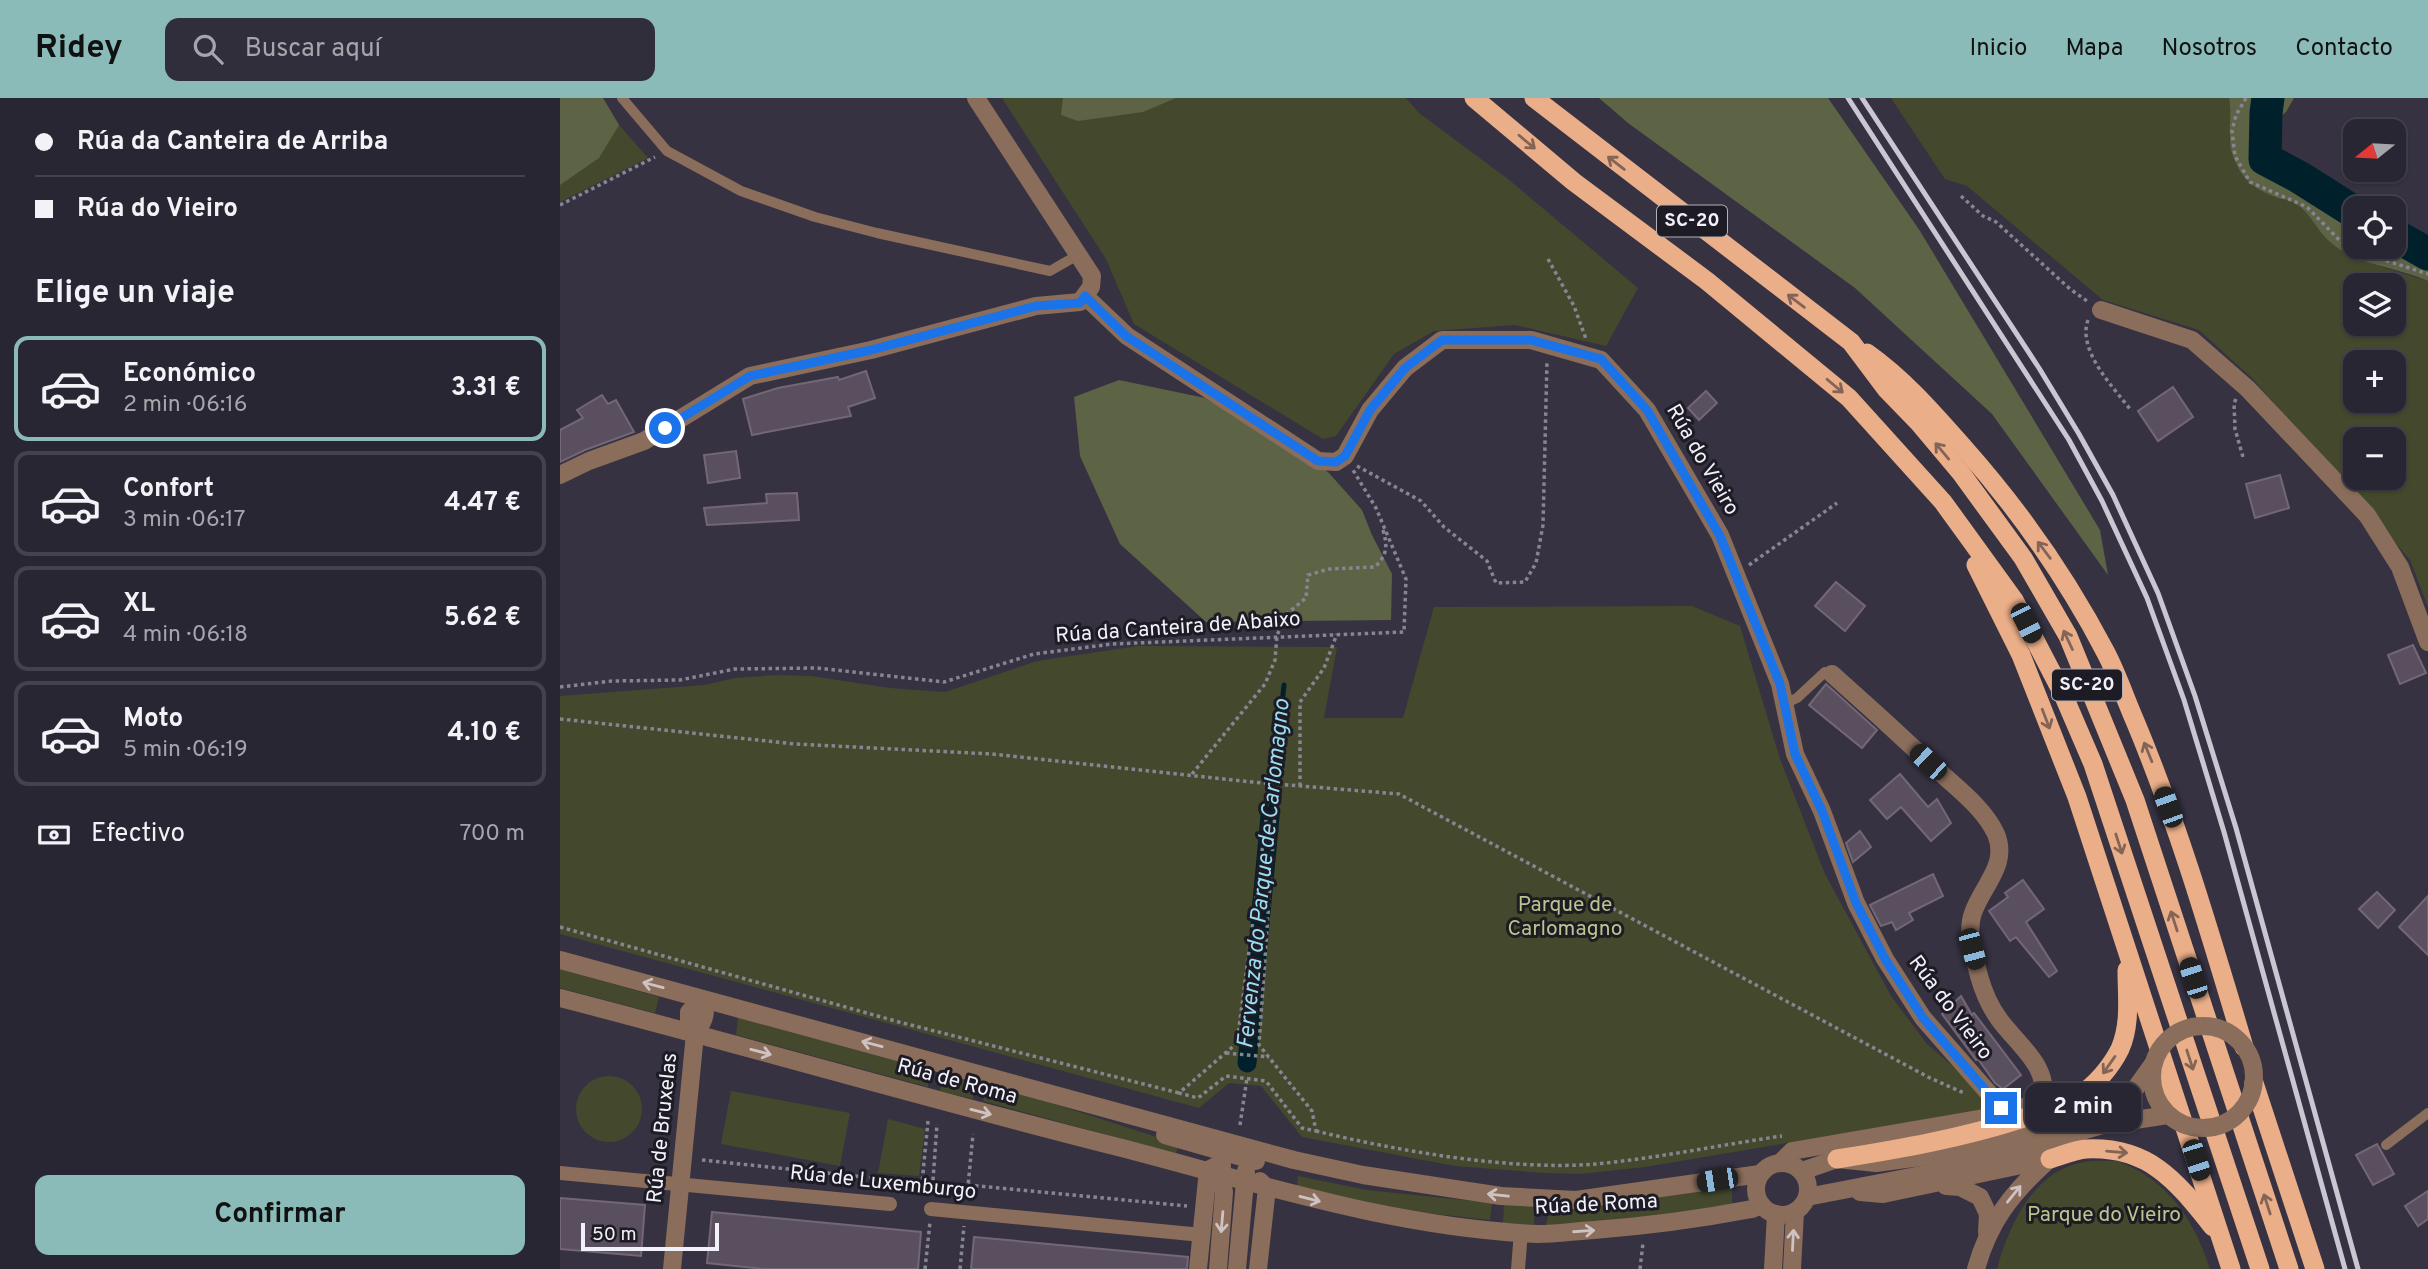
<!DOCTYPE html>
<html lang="es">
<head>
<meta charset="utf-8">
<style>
  :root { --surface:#282632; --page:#302e3a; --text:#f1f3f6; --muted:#a5a5ac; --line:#44434d; --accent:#8bbbb9 }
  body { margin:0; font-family:Overpass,sans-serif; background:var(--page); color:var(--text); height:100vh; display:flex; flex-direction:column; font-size:26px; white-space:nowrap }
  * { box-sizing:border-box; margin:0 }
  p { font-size:23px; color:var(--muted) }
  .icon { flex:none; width:38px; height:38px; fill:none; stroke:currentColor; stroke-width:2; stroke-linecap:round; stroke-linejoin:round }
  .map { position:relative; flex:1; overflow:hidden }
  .details { display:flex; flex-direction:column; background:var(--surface); width:560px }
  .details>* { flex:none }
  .guide { display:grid; align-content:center; height:154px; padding:0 35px; background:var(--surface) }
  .needle { width:46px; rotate:252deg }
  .controls { position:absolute; left:1783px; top:21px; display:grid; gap:14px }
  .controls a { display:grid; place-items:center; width:63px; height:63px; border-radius:14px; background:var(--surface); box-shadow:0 2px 5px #0004,0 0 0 2px var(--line); font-size:35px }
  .scale { position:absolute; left:21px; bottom:18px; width:138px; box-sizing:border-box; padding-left:7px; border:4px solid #f2f0fa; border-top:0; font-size:19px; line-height:24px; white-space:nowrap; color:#f2f0fa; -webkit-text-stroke:5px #1d1b23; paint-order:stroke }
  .end { position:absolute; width:32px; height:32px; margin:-16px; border:9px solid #1a73e8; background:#fff; box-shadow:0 0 0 4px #fff }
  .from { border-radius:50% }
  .bubble { position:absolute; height:49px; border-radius:14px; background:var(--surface); box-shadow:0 2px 5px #0004,0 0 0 2px var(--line); font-size:23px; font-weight:700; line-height:49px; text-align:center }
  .car { position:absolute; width:21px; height:42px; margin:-21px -10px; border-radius:9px; box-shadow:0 0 5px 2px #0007; background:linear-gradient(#222 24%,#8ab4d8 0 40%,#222 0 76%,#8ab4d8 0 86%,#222 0) }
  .guide b { display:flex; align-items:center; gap:24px; height:66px; font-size:26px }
  .guide b+b { border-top:2px solid var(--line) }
  .guide i { width:18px; height:18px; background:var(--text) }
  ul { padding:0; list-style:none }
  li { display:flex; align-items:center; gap:21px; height:105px; margin:0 14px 10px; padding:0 21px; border:4px solid var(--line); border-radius:14px }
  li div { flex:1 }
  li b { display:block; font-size:26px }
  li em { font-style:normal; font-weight:700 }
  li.active { border-color:var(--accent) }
  li>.icon { width:63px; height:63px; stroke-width:1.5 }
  h2 { padding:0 35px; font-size:32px; line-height:84px }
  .pay { display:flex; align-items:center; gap:18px; height:77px; padding:0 35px; font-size:26px }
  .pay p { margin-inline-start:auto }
  .primary-button { display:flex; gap:14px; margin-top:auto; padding:14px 35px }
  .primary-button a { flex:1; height:80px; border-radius:14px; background:var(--accent); color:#111; font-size:28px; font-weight:700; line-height:80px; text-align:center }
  header { display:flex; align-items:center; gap:42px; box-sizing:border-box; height:98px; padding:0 35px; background:var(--accent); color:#111 }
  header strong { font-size:33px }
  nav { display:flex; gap:38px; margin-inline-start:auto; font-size:24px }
  .search { width:490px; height:63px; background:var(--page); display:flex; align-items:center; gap:18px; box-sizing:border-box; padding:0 24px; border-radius:14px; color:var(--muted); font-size:26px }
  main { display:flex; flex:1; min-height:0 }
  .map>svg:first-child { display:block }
  .green { fill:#44492d; fill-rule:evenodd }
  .forest { fill:#5d6345 }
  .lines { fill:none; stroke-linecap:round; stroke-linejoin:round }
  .stream { stroke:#00212c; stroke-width:5 }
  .canal { stroke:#00212c; stroke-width:19 }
  .river { stroke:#00212c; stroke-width:33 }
  .building { fill:#5a4f5e; stroke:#736776; stroke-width:2 }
  .path { stroke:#888592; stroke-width:3.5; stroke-dasharray:3.5 3.5; stroke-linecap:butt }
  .service { stroke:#8a6d5a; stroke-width:10 }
  .pedestrian { stroke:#8a6d5a; stroke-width:14 }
  .minor { stroke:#8a6d5a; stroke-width:18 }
  .trunk { stroke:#eaae88; stroke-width:19 }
  .rail { stroke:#cac7d3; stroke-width:5 }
  .minor-bridge { stroke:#8a6d5a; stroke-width:18 }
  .oneway { stroke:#846456 }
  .oneway2 { stroke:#cec2c2 }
  .route { stroke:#1a73e8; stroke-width:9 }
  .labels { text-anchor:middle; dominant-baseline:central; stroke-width:6; stroke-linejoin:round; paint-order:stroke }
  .shield { fill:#1d1b23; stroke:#b2b0ba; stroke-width:2 }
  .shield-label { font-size:19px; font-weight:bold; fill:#f2f0fa }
  .street-label { font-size:21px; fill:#f2f0fa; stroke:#1d1b23 }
  .park-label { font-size:21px; fill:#bbc58d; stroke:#1d1b23 }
  .water-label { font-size:23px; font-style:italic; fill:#99dcf4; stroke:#1d1b23 }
</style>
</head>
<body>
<header>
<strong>Ridey</strong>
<div class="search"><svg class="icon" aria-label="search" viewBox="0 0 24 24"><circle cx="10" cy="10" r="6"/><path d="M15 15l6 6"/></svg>Buscar aquí</div>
<nav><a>Inicio</a><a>Mapa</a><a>Nosotros</a><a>Contacto</a></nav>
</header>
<main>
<section class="details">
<div class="guide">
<b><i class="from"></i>Rúa da Canteira de Arriba</b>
<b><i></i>Rúa do Vieiro</b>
</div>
<h2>Elige un viaje</h2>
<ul>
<li class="active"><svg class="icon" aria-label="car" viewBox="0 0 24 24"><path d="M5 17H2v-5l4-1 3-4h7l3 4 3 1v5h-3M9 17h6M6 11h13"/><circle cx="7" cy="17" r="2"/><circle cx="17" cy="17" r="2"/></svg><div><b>Económico</b><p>2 min · 06:16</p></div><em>3.31 €</em></li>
<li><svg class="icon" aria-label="car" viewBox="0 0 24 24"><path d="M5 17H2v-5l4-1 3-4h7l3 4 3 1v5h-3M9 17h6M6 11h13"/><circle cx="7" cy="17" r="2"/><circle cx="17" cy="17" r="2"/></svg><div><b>Confort</b><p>3 min · 06:17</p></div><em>4.47 €</em></li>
<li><svg class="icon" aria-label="car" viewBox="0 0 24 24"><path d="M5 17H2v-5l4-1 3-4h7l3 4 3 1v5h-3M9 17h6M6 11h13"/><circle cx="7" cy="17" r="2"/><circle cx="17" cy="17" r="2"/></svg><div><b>XL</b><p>4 min · 06:18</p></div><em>5.62 €</em></li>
<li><svg class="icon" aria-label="car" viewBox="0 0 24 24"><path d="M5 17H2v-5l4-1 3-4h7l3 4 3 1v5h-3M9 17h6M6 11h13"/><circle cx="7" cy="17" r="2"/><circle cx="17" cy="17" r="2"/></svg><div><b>Moto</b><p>5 min · 06:19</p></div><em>4.10 €</em></li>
</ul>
<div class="pay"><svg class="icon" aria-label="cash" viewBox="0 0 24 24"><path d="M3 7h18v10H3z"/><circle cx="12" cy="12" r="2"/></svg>Efectivo<p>700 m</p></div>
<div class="primary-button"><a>Confirmar</a></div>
</section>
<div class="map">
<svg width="1868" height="1171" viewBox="0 0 1868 1171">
  <rect width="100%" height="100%" fill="#363242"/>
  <!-- green -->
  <g class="green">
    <polygon points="0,0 43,0 59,27 88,60 0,104"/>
    <polygon points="442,0 846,0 859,15 948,81 1078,190 1046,248 955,227 874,233 834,256 776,338 763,341 574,226 546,161"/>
    <path d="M1331,0H1669L1672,16L1669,41L1673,58L1720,101L1732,102L1753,119L1758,129L1788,155L1822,169L1868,183V509L1850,462L1693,281L1639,232L1543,202L1407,88L1385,81ZM1796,187H1834V226H1796ZM1796,264H1834V303H1796ZM1796,341H1834V380H1796Z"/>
    <polygon points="1132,508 1180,528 1220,661 1265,776 1331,898 1367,946 1434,1004 1434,1010 1085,1069 1020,1076 984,1075 895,1068 742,1039 701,988 669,985 639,1010 0,836 0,598 144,587 176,580 216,577 251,578 330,590 385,594 477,563 578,548 777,549 764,620 843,620 874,509"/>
    <polygon points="0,871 99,899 95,915 0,890"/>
    <polygon points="178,919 370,970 368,989 176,937"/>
    <polygon points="382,974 413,983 413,1001 380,993"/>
    <circle cx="49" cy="1011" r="33"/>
    <polygon points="427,984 618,1046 616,1056 423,1003"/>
    <polygon points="171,993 290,1015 280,1068 161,1046"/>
    <polygon points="328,1021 365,1031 359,1078 318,1075"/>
    <path d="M1557,1063C1607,1081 1634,1121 1650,1171H1437C1449,1127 1474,1072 1524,1064C1534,1062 1546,1063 1557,1063Z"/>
    <polygon points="738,1078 807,1092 932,1105 930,1122 858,1114 737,1089"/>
    <polygon points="1172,1086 1172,1106 1059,1124 986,1127 990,1108 1056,1106"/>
    <polygon points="944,1106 975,1108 974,1127 943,1125"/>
  </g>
  <!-- forest -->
  <g class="forest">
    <polygon points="0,0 43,0 59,27 39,60 0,87"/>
    <polygon points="503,0 616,0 583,14 518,23 501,17"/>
    <polygon points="1039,0 1268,0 1360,133 1540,432 1548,477 1432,316 1295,190 1068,25"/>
    <path d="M1669,0H1734L1726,14L1712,25L1715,55L1816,110H1796V149H1834V120L1868,138V183C1837,169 1795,167 1769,143C1755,130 1750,113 1733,104C1729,101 1723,102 1718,100C1694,91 1682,82 1673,58C1666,40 1673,20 1669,0Z"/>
    <polygon points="559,282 645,300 768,374 802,412 812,437 832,476 831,522 646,524 560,446 520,358 514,299"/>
  </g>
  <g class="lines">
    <!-- stream -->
    <polyline class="stream" points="710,718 724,587"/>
    <!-- canal -->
    <polyline class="canal" points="687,965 710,718"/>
    <!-- river -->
    <g class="river">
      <polyline points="1708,0 1706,15 1705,61 1739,79 1796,115"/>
      <polyline points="1834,137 1868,156"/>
    </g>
  </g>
  <!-- building -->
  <g class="building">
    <polygon points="306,273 315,300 288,309 291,318 192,337 183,301 218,290 278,279 279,282"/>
    <polygon points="1613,289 1633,319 1598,343 1578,313"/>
    <polygon points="1146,293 1157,305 1139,322 1128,310"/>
    <polygon points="42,297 48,306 56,302 74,334 25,352 0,364 0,332 23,320 17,312"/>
    <polygon points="176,353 180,380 148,385 144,357"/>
    <polygon points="1720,377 1729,410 1695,420 1686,386"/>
    <polygon points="237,395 239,422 147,427 144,410 207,405 206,396"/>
    <polygon points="1276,484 1305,508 1285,533 1255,508"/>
    <polygon points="1853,547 1866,575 1840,586 1828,557"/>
    <polygon points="1266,586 1317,632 1302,650 1249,607"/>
    <polygon points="1340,676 1368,709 1377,701 1391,725 1371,743 1341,709 1327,721 1310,702"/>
    <polygon points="1300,733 1311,749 1293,764 1286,745"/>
    <polygon points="1373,776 1383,798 1349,815 1353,822 1336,832 1332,824 1321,828 1310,807"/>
    <polygon points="1463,782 1484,811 1466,824 1497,873 1489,879 1456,839 1450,843 1429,813 1448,799 1445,795"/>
    <polygon points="1817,794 1835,812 1818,830 1799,811"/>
    <polygon points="1868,798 1868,857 1839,829"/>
    <polygon points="1401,898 1412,917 1414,915 1461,977 1443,991 1435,985 1418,961 1416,962 1382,916"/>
    <polygon points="1817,1046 1834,1076 1813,1087 1796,1057"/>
    <polygon points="1868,1093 1868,1121 1858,1128 1845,1108"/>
    <polygon points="0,1100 85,1107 81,1158 0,1151"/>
    <polygon points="152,1114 361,1134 358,1171 204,1171 147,1165"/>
    <polygon points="414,1139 628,1159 627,1171 411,1171"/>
  </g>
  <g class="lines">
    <!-- path -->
    <g class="path">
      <polyline points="1686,0 1676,17 1672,33 1675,58 1690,84 1747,109 1787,150 1868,176"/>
      <polyline points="1401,98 1423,118 1436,124 1510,191 1527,203"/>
      <polyline points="0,107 95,59"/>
      <polyline points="988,161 1014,208 1026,241"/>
      <path d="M1528,222C1517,252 1553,289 1570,311"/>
      <polyline points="1676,301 1674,305 1675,331 1683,359"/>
      <polyline points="797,368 861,403 884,429 927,463 936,485 965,484 976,465 983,427 987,263"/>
      <polyline points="1189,467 1277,405"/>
      <polyline points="0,589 52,583 120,582 175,571 257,570 384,584 474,556 552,546 844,534 846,481 816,410 793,372"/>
      <polyline points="0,621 235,646 432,656 692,684 839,696 1370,980 1404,995"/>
      <path d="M632,676L705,586L715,562L717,537L728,515L746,500L748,477L769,471L815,469C827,457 828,449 823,432"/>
      <polyline points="740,688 740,604 764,570 777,536"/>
      <polyline points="707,715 677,945 619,995 638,1000 666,978 706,983 742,1030 756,1033 752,1013 699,947 715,715"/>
      <polyline points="0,829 339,924 619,995"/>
      <polyline points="666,955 709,959"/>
      <polyline points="680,1027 687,980"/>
      <path d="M756,1033C838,1053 952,1073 1036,1066C1098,1060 1160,1047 1222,1038"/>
      <polyline points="142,1062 362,1085 368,1023"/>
      <polyline points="408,1087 627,1108"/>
      <polyline points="372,1096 377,1026"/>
      <polyline points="407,1099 413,1036"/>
      <polyline points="365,1171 370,1124"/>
      <polyline points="400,1171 404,1128"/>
      <polyline points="1080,1171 1083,1145"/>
    </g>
    <!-- service -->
    <g class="service">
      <polyline points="62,0 107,53 181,93 255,119 317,135 490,173 518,157"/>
      <polyline points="1224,606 1237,600 1265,574 1272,576"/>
      <polyline points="1826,1047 1868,1015"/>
    </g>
    <!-- pedestrian -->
    <g class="pedestrian">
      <polyline points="0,1075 330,1106"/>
      <polyline points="371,1111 642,1137"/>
      <polyline points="958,1171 961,1134"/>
    </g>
    <!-- minor -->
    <g class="minor">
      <polyline points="525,198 567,238 758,363 776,364 785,358 810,312 845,270 882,242 971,242 1041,262 1087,312 1160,437 1220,586 1235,656 1262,713 1296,805 1325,861 1363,920 1447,1016"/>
      <polyline points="1541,212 1632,242 1688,291 1807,417 1840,469 1868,544"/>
      <polyline points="0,377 29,363 84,343 190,278 311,252 476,208 520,204 531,189 532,178 416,0"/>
      <polyline points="0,862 734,1062 803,1077 941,1098 1016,1102 1200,1076"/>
      <path d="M0,900C186,948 371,1002 558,1049C697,1085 834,1130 978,1136C997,1136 1015,1133 1034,1132C1087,1128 1139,1121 1192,1111L1201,1107"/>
      <polyline points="605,1037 696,1063"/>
      <circle cx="1222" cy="1091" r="26"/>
      <path d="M1220,1065L1232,1053L1447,1016L1481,1002C1493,971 1455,944 1439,921C1430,909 1423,892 1419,878C1414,858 1406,834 1413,815C1422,788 1449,767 1436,736C1424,710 1396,689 1375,670C1341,638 1307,607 1272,576"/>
      <polyline points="1242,1073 1277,1061 1316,1065 1398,1054 1475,1035 1537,1013 1570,998 1593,966"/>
      <polyline points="1386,1088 1400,1089 1420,1099 1428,1116 1427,1134"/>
      <polyline points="1300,1094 1323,1096 1490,1061"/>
      <polyline points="1247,1099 1392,1071 1542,1027 1608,1017"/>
      <path d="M112,1171L135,936C144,923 148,915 142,901L129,914V922L135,936"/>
      <polyline points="638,1171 648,1072 656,1068"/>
      <polyline points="658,1171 664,1094 661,1077 662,1067"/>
      <polyline points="677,1171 686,1073"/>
      <polyline points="698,1171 707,1090 700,1083"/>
      <polyline points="1213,1171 1216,1116"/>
      <polyline points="1232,1171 1235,1114"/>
      <path d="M1416,1171C1429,1124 1451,1096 1487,1063"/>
    </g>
    <!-- trunk -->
    <g class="trunk">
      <polyline points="914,0 1014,84 1147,183 1289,300 1383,404 1454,502 1502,594 1533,666 1700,1171"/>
      <polyline points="974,0 1291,244 1327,292 1359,325 1401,375 1463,460 1508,538 1575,702 1729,1171"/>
      <path d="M1307,255C1345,282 1374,316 1405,351C1459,412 1508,482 1546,555C1557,576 1565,600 1575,623C1619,728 1651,839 1684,949"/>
      <polyline points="1416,467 1461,557 1517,699 1671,1171"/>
      <polyline points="1694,985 1755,1171"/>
      <path d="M1277,1061C1340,1051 1403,1040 1464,1020C1482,1014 1501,1009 1518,998C1535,988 1551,969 1560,951C1571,926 1567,899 1567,872"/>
      <path d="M1490,1061C1501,1058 1514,1052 1526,1051C1590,1048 1617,1084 1653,1129"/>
    </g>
    <!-- rail -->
    <g class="rail">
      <polyline points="1288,0 1509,342 1542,403 1587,500 1624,602 1664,734 1785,1171"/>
      <polyline points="1302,0 1479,270 1519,336 1553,397 1598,495 1635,598 1676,730 1798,1171"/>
    </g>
    <!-- minor-bridge -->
    <circle class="minor-bridge" cx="1643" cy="979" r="51"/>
  </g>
  <!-- one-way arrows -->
  <defs><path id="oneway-shaft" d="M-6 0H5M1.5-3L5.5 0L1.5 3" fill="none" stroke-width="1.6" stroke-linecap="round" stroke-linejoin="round" transform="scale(1.75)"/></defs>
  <g class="oneway">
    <use href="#oneway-shaft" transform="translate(967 44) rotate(40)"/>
    <use href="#oneway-shaft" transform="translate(1056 65) rotate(-142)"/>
    <use href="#oneway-shaft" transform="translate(1236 203) rotate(-143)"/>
    <use href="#oneway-shaft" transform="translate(1275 288) rotate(40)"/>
    <use href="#oneway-shaft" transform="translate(1382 353) rotate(-130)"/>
    <use href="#oneway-shaft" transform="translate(1484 452) rotate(-127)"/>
    <use href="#oneway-shaft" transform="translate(1508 542) rotate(-115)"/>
    <use href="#oneway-shaft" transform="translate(1486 621) rotate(69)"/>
    <use href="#oneway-shaft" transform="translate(1588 654) rotate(-112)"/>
    <use href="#oneway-shaft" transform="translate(1559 746) rotate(72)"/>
    <use href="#oneway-shaft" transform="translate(1614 823) rotate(-108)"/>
    <use href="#oneway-shaft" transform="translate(1630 962) rotate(72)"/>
    <use href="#oneway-shaft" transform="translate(1549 967) rotate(125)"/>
    <use href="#oneway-shaft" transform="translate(1557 1054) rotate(5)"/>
    <use href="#oneway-shaft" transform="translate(1707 1106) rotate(-108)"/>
  </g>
  <g class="oneway2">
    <use href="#oneway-shaft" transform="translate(93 887) rotate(-165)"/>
    <use href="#oneway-shaft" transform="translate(312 946) rotate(-165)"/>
    <use href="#oneway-shaft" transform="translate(201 954) rotate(15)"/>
    <use href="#oneway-shaft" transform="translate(421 1014) rotate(14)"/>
    <use href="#oneway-shaft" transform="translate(1454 1096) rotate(-51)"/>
    <use href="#oneway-shaft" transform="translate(938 1097) rotate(-174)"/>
    <use href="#oneway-shaft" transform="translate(750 1101) rotate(14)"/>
    <use href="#oneway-shaft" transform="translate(662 1124) rotate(95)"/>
    <use href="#oneway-shaft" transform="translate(1024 1133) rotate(-4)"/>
    <use href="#oneway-shaft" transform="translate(1233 1142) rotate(-87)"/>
  </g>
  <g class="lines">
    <!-- route -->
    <polyline class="route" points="105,330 190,278 311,252 476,208 520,205 525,198 566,238 758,363 776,364 785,358 810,312 845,270 882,242 971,242 1041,261 1087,312 1160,438 1220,586 1235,656 1262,713 1296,805 1325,861 1363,920 1441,1010"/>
  </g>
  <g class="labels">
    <!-- shield labels -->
    <g class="shield">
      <rect x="1097" y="107.5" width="70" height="31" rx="5"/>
      <rect x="1492" y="571.5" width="70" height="31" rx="5"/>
    </g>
    <g class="shield-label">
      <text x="1132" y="123">SC-20</text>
      <text x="1527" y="587">SC-20</text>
    </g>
    <!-- street labels -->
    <g class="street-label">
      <text transform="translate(1142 362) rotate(60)">Rúa do Vieiro</text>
      <text transform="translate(618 530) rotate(-4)">Rúa da Canteira de Abaixo</text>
      <text transform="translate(1390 910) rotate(53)">Rúa do Vieiro</text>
      <text transform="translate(397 984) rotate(15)">Rúa de Roma</text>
      <text transform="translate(103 1030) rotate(-84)">Rúa de Bruxelas</text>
      <text transform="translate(323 1085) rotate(6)">Rúa de Luxemburgo</text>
      <text transform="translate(1036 1107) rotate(-3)">Rúa de Roma</text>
    </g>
    <!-- park labels -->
    <g class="park-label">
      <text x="1005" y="807">Parque de<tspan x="1005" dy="24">Carlomagno</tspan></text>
      <text x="1544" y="1117">Parque do Vieiro</text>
    </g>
    <!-- water labels -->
    <g class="water-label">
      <text transform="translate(705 776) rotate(-84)">Fervenza do Parque de Carlomagno</text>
    </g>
  </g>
</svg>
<div class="controls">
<a><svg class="needle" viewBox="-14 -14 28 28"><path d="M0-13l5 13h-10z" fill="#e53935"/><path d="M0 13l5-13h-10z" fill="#a5a5ac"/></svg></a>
<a><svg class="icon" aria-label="locate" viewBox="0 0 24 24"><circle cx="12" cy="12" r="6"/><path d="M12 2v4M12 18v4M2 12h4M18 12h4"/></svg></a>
<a><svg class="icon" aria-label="layers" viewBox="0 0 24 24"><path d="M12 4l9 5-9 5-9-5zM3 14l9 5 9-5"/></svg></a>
<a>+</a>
<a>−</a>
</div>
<div class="scale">50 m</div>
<i class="end from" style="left:105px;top:330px"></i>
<i class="end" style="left:1441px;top:1010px"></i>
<div class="bubble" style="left:1465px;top:985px;width:116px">2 min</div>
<i class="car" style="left:1466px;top:525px;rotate:153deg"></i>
<i class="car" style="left:1368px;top:664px;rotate:313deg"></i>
<i class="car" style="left:1608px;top:709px;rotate:340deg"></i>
<i class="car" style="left:1412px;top:851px;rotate:165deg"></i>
<i class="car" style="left:1633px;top:880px;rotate:342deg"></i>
<i class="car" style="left:1636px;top:1062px;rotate:162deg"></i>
<i class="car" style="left:1157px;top:1082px;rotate:261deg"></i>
</div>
</main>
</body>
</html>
